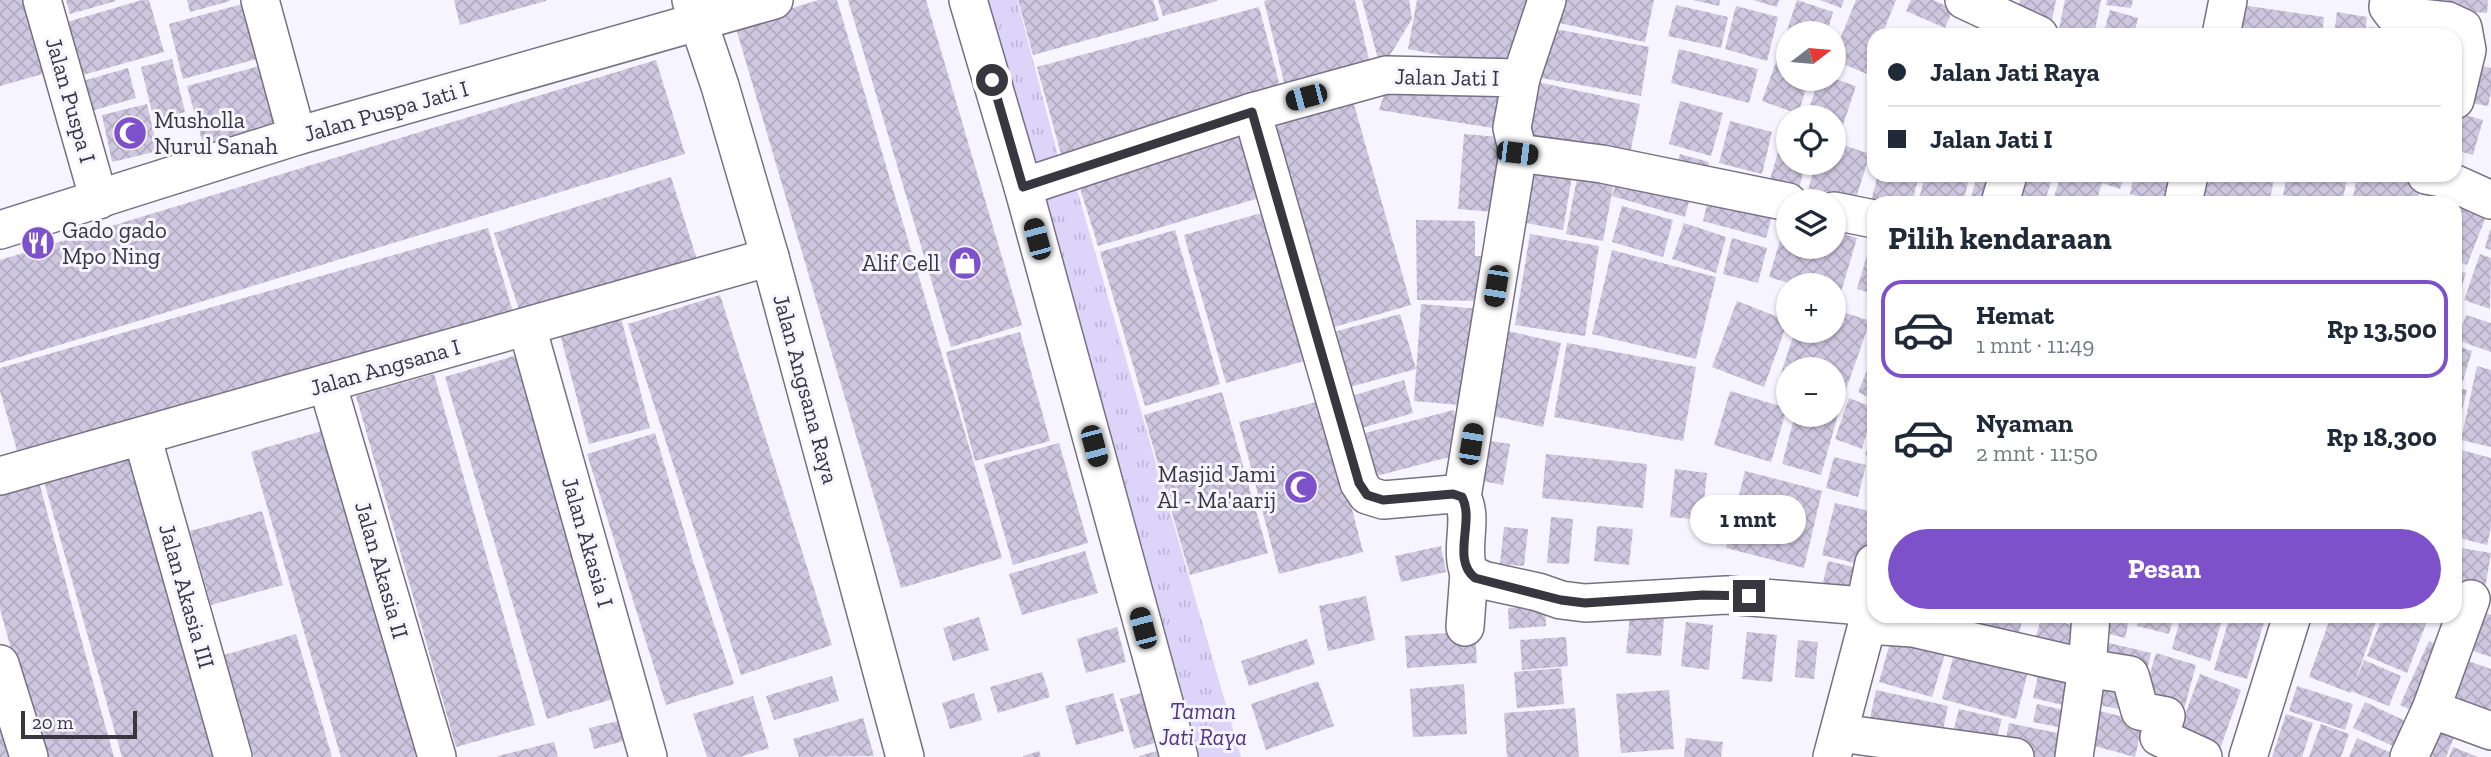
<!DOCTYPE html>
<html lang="id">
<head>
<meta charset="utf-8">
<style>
  :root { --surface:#fff; --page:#f2f2f3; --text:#1f2937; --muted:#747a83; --line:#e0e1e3; --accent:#7c51ca }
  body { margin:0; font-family:"Zilla Slab",serif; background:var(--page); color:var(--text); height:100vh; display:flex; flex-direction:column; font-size:26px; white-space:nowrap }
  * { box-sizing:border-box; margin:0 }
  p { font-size:23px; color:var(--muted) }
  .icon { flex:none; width:38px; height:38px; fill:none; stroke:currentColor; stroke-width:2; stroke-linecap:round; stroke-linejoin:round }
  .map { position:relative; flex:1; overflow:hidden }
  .sheet { position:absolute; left:1867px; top:196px; width:595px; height:427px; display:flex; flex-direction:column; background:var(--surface); border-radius:21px; box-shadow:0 2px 5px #0004 }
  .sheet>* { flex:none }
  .top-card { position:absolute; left:1867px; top:28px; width:595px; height:154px; border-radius:21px; box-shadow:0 2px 5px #0004; display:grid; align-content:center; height:154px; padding:0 21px; background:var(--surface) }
  .needle { width:46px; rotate:74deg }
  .controls { position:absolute; left:1776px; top:21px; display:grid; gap:14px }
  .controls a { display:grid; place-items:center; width:70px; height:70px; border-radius:50%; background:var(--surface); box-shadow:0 2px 5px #0004; font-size:35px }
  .scale { position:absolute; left:21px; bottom:18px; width:116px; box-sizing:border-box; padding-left:7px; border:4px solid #38363f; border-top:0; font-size:19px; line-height:24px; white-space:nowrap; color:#38363f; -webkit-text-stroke:5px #f6f4fe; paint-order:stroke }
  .end { position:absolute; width:32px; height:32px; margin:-16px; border:9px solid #38363f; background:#fff; box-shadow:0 0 0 4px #fff }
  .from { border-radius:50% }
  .bubble { position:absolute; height:49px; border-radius:24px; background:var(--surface); box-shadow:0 2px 5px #0004; font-size:23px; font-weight:700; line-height:49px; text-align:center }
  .car { position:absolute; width:21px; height:42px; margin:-21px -10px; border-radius:9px; box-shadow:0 0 5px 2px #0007; background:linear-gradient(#222 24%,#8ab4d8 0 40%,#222 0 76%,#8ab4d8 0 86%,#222 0) }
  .top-card b { display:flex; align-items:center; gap:24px; height:66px; font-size:26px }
  .top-card b+b { border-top:2px solid var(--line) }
  .top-card i { width:18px; height:18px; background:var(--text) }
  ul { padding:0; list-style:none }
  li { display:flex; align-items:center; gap:21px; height:98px; margin:0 14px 10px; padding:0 7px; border:4px solid transparent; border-radius:21px }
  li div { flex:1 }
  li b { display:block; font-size:26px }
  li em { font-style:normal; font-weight:700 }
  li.on { border-color:var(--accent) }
  li>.icon { width:63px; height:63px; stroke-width:1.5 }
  h2 { padding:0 21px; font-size:32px; line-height:84px }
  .button { display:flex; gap:14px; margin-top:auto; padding:14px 21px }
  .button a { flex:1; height:80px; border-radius:42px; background:var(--accent); color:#fff; font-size:28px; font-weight:700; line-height:80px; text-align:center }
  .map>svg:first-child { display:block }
  .park { fill:url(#park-tufts) }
  .building { fill:url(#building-cross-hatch) }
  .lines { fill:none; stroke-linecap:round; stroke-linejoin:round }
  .minor-casing { stroke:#767185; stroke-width:40 }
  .minor { stroke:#fff; stroke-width:37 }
  .route { stroke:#38363f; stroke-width:9 }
  .labels { text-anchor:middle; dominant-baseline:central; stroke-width:6; stroke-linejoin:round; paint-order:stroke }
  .street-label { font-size:23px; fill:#38363f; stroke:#f6f4fe }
  .poi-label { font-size:23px; fill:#38363f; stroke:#f6f4fe; text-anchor:start }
  .park-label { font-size:23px; font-style:italic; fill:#503484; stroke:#f6f4fe }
</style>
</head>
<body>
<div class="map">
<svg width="2491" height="757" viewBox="0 0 2491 757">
  <defs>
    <pattern id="park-tufts" width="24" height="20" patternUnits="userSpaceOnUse" patternTransform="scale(1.75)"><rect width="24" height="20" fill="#ddd4fa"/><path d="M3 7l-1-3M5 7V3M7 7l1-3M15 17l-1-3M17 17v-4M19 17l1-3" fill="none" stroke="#beb7d7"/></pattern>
    <pattern id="building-cross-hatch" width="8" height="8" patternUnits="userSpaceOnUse" patternTransform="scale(1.75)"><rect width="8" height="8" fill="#cdc8df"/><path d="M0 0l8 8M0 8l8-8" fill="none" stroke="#b1acc0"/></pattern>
  </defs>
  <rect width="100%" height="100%" fill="#f6f4fe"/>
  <!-- park -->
  <g class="park">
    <polygon points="975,0 1017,0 1061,167 1027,178"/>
    <polygon points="1073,176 1241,757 1185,757 1032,190"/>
  </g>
  <!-- building -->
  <g class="building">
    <polygon points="0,0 25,0 46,73 0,86"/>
    <polygon points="66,0 115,0 116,1 70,14"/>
    <polygon points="142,0 149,0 164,52 83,75 67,22"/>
    <polygon points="187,0 230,0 230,1 190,12"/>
    <polygon points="454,0 546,0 546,1 460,25"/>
    <polygon points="819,0 837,0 1002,558 901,588 735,25"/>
    <polygon points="848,0 926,0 1022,325 951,347"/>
    <polygon points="1018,0 1153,0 1159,20 1033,55"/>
    <polygon points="1158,0 1217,0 1217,1 1163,16"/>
    <polygon points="1268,0 1355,0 1370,64 1285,86 1264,1"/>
    <polygon points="1362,0 1409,0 1412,19 1381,70"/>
    <polygon points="1417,0 1531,0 1518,70 1408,49"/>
    <polygon points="1560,0 1654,0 1645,42 1555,22"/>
    <polygon points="1693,0 1720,0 1719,6"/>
    <polygon points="1753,0 1779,0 1777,7"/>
    <polygon points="1797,0 1833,12 1827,33 1788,33 1788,54 1780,51"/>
    <polygon points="1820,0 1844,0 1841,8"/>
    <polygon points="1856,0 1896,0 1882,35 1874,35 1874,55 1867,74 1834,60 1834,54"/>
    <polygon points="1911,0 1933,0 1953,9 1945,28 1906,11"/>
    <polygon points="2020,0 2056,0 2050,30 2016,24"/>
    <polygon points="2065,0 2101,0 2094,35 2059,29"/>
    <polygon points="2107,0 2133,0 2131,8 2106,5"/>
    <polygon points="2433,0 2488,0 2487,13 2433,9"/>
    <polygon points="246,3 261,58 183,79 169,24"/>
    <polygon points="2228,3 2324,17 2322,35 2224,35"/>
    <polygon points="1676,5 1728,17 1721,48 1668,36"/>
    <polygon points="1736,6 1778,17 1767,61 1725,49"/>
    <polygon points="1259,7 1282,94 1061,154 1037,67"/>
    <polygon points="2110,10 2138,18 2134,35 2103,35"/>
    <polygon points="2337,12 2367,17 2365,35 2334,35"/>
    <polygon points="1545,27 1649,47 1641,96 1536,77"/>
    <polygon points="2369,27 2445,33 2445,35 2369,35"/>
    <polygon points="1679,49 1758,69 1749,103 1671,83"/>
    <polygon points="172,59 185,112 154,120 141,67"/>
    <polygon points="1777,59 1788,63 1788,79 1809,79 1798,114 1762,101"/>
    <polygon points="656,60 685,154 0,363 0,260"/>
    <polygon points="2467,63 2491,68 2491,92 2488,106 2460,101"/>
    <polygon points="267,64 282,123 203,144 187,86"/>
    <polygon points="128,68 136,98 91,111 83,81"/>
    <polygon points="1819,79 1835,79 1856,86 1839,137 1834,135 1834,117 1806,117"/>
    <polygon points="1528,80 1640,104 1629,159 1517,135"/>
    <polygon points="1388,83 1505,86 1499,129 1379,110"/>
    <polygon points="1353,101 1411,305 1327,329 1268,125"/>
    <polygon points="1680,101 1723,113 1711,156 1669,144"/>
    <polygon points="147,104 158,151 112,162 102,115"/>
    <polygon points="2457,113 2483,120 2473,155 2455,150"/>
    <polygon points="1730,121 1772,132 1762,174 1719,163"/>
    <polygon points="1784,132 1788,133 1788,163 1806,163 1796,199 1767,190"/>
    <polygon points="1464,134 1510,138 1504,213 1458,209"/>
    <polygon points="1240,136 1259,198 1098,246 1079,185"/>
    <polygon points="1834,142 1870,154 1853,207 1807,193 1816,163 1834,163"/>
    <polygon points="1680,154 1709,162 1705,178 1676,169"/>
    <polygon points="1528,157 1574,165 1563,230 1516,221"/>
    <polygon points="1580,163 1616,171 1603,241 1566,234"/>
    <polygon points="1620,169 1692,190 1685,217 1612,196"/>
    <polygon points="1878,175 1919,175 1912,203 1870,204"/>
    <polygon points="1925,175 1970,175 1963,203 1918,203"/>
    <polygon points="1977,175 2005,175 1998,203 1970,201"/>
    <polygon points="2017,175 2053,177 2044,203 2007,203"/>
    <polygon points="2061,175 2125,175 2120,189 2102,183 2096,203 2052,203"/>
    <polygon points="2134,175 2180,175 2167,203 2130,194"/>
    <polygon points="2194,175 2275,175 2269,203 2219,203 2190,197"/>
    <polygon points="2287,175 2348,175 2342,203 2324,203 2283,195"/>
    <polygon points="2357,175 2373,175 2421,183 2417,203 2352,203"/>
    <polygon points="671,177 699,266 523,322 494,233"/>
    <polygon points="2438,189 2489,209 2467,265 2455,260 2455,203 2433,203"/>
    <polygon points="1710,193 1774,209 1766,238 1703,221"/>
    <polygon points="1622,206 1673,220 1663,257 1612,242"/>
    <polygon points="1265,212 1308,360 1226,383 1184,235"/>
    <polygon points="1788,214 1788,247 1834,247 1834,231 1857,238 1839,299 1834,297 1834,285 1795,285 1769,277"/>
    <polygon points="1416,220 1475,221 1475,256 1489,256 1489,301 1417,300"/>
    <polygon points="1684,223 1726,237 1716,273 1672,259"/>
    <polygon points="488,228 515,319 20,461 0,391 0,368"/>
    <polygon points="1175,230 1220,384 1145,406 1100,252"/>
    <polygon points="2490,230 2491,230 2491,250 2485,248"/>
    <polygon points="1874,232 1874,294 1857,289"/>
    <polygon points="1530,234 1599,246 1585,336 1515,325"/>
    <polygon points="1732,238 1767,248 1758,283 1723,274"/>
    <polygon points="1612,250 1716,277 1696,359 1592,334"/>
    <polygon points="2480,254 2491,258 2490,309 2464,300"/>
    <polygon points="2455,270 2466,273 2456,302 2455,302"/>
    <polygon points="720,295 832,645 741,675 628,324"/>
    <polygon points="1737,301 1788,321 1764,387 1712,367"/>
    <polygon points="1421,304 1480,309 1472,406 1414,401"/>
    <polygon points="1834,309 1870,321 1843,398 1834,395 1834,369 1788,369 1788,379 1780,376 1795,331 1834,331"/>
    <polygon points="1400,314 1416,369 1346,388 1330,333"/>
    <polygon points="2466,315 2491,323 2491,352 2457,340"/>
    <polygon points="621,318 650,428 589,444 560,334"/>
    <polygon points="1499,329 1561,343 1543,427 1480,413"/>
    <polygon points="1020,332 1050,441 975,461 946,352"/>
    <polygon points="1567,343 1696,367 1683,441 1554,417"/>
    <polygon points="2455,345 2472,351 2463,381 2455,378"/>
    <polygon points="524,353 626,695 547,719 445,377"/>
    <polygon points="1874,354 1874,400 1858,392"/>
    <polygon points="2477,366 2491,370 2491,447 2461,440"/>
    <polygon points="434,374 535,725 456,747 356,396"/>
    <polygon points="1404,380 1413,413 1362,428 1352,396"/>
    <polygon points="2455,387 2467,390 2456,435 2455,435"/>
    <polygon points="1730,391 1787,408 1771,462 1714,445"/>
    <polygon points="1222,392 1268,553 1190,575 1144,415"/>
    <polygon points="1849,398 1874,408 1862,449 1835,439"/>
    <polygon points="1324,400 1363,552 1279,574 1239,422"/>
    <polygon points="1834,405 1840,407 1821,475 1782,464 1795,415 1834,415"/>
    <polygon points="1454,410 1465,453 1376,476 1365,433"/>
    <polygon points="332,428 429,757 341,757 251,452"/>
    <polygon points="1874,432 1874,459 1865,455"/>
    <polygon points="655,433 693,561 734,684 666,705 587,454"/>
    <polygon points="1479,439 1510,444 1503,485 1472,479"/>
    <polygon points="1059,443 1088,543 1013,565 984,464"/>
    <polygon points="2461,450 2491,458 2491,527 2487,545 2455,537 2455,474"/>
    <polygon points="135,453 220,757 122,757 43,478"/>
    <polygon points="1546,454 1647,464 1643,508 1542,498"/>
    <polygon points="1834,457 1866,465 1858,497 1826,488"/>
    <polygon points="1675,469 1707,473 1702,520 1670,517"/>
    <polygon points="1745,471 1822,491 1804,568 1726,548"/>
    <polygon points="39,482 77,624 114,757 41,757 0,609 0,493"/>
    <polygon points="1835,503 1874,512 1874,550 1871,567 1822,555"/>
    <polygon points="262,511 283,585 211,605 190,531"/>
    <polygon points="1551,517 1573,519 1569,564 1547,563"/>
    <polygon points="1597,526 1633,529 1629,565 1594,561"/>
    <polygon points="1504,527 1528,529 1524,566 1500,564"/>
    <polygon points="1441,546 1446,572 1401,582 1395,556"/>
    <polygon points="2455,547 2491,553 2484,594 2455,589"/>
    <polygon points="1085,551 1098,593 1022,615 1009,574"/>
    <polygon points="1828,561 1866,570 1860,596 1822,587"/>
    <polygon points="1366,596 1375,640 1328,651 1319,606"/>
    <polygon points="1545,605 1546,626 1509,629 1508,608"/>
    <polygon points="2480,611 2491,615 2491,657 2467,649"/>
    <polygon points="1630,616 1664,619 1661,656 1626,653"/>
    <polygon points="1974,616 2023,616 2016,649 1969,637"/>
    <polygon points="2042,616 2081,628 2072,658 2033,646"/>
    <polygon points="2101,616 2130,616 2125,638 2097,631"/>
    <polygon points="2140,616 2174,616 2169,634 2137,626"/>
    <polygon points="2181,616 2223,616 2210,661 2172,649"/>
    <polygon points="2230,616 2266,616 2247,679 2214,670"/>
    <polygon points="2331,616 2378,616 2353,687 2364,660 2401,676 2389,706 2351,691 2351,693 2309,677"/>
    <polygon points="2383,616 2429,616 2407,673 2367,656"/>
    <polygon points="979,617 989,650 953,661 943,628"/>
    <polygon points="1686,622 1713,625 1709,670 1681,666"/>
    <polygon points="1117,627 1126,662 1086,673 1077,639"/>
    <polygon points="1475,631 1477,663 1407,668 1405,636"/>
    <polygon points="1747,632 1777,635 1772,682 1742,679"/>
    <polygon points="1893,632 1947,647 1932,697 1879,682"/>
    <polygon points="296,634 332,757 254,757 224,655"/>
    <polygon points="1566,637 1568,666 1522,670 1520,640"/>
    <polygon points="1307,639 1315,664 1249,686 1241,661"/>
    <polygon points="1798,640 1818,642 1814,679 1795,677"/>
    <polygon points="2429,641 2445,648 2416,712 2400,705"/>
    <polygon points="2105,642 2151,653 2146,675 2100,663"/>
    <polygon points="1957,643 2030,663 2016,719 1942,699"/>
    <polygon points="2156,653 2196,665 2184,709 2143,697"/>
    <polygon points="2460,658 2491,669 2491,707 2486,723 2443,707"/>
    <polygon points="2041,662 2079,671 2071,707 2033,698"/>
    <polygon points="1561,668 1564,704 1517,708 1514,672"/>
    <polygon points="1042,672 1050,697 998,713 990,687"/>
    <polygon points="2200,674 2241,690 2220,749 2178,734"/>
    <polygon points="832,676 839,701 774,720 766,696"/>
    <polygon points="1318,681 1334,726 1266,750 1251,704"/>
    <polygon points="1464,684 1467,734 1413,737 1410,689"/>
    <polygon points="2101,684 2129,689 2125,710 2097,705"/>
    <polygon points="2297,686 2353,704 2345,730 2289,711"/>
    <polygon points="1155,689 1169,739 1134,749 1120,699"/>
    <polygon points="1669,690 1674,749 1621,753 1616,694"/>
    <polygon points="1876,690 1948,706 1941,740 1869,723"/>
    <polygon points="974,693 982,720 950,729 942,703"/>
    <polygon points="1113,693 1124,731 1076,745 1065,706"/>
    <polygon points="753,696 769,748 740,757 707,757 693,714"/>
    <polygon points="2365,702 2416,726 2404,751 2353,728"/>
    <polygon points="2037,704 2072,712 2068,729 2033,722"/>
    <polygon points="1575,708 1579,757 1507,757 1504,713"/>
    <polygon points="1959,709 2002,719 1993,750 1951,740"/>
    <polygon points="0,710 14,757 0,757"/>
    <polygon points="2096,710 2143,722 2135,757 2087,744"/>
    <polygon points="2286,714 2313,723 2302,757 2272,757"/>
    <polygon points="863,718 874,756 799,757 793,739"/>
    <polygon points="2430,718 2457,730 2446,757 2414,757"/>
    <polygon points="626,719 631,739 594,749 589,728"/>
    <polygon points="2009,723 2067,735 2063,757 2036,757 2004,750"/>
    <polygon points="2321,724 2349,734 2341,757 2309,757"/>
    <polygon points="1686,738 1723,742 1721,757 1684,757"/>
    <polygon points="2357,738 2401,757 2349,757"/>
    <polygon points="554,742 558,757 498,757 498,756"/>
    <polygon points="1172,747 1175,757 1139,757 1139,756"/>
    <polygon points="2453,747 2478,757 2449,757"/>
    <polygon points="1039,751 1041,757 1023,757 1023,756"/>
  </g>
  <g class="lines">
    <!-- minor casing -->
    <g class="minor-casing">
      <g id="minor">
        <polyline points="42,0 99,200"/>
        <polyline points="260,0 297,136"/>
        <polyline points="691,0 720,86 770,257 905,757"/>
        <polyline points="968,0 1023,187 1179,757"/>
        <polyline points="1964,0 2039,35"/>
        <polyline points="2389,0 2388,7 2394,15 2448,21 2463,28 2467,50 2455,100"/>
        <polyline points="2221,35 2228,0"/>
        <polyline points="1521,78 1547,0"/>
        <polyline points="1252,112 1386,75 1521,78 1512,128 1518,153 1462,497"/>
        <polyline points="1518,153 1602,164 1788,202"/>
        <polyline points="2426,175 2442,178 2491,200"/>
        <path d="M1023,187L1252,112L1359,483L1367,495L1383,500L1453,494L1462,497C1474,519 1459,549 1469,573L1483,580L1538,592L1561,600L1585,603L1726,595L1851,605L1864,610"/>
        <polyline points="2000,203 2008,175"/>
        <polyline points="2183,203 2189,175"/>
        <polyline points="1834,211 1874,219"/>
        <polyline points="0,230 297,136 774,0"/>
        <polyline points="527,327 648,757"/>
        <polyline points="327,383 437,757"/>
        <polyline points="142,436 233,757"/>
        <polyline points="0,476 770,257"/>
        <polyline points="1867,625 1913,628 2087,668 2091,616"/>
        <polyline points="1465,627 1469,573"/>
        <polyline points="0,664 29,757"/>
        <polyline points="2431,709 2491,731"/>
        <polyline points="1840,733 2015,757"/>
        <polyline points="1832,757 1867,625 1864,610 1874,563"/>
        <polyline points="2074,757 2087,668 2130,675 2140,711 2166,716 2159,737 2203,757"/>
        <polyline points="2248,757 2292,616"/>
        <polyline points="2409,757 2431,709 2471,599"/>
      </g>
    </g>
    <!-- minor -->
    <use href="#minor" class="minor"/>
  </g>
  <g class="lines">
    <!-- route -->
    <path class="route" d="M992,80L1023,187L1252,112L1359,483L1367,495L1383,500L1453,494L1462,497C1475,521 1451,559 1475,578L1561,600L1585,603L1703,595L1749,596"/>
  </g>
  <!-- icons -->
  <defs>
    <g id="mosque-disc" transform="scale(1.75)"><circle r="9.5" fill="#7c51ca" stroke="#f6f4fe"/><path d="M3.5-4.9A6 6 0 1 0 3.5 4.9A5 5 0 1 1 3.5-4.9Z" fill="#fff"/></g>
    <g id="restaurant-disc" transform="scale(1.75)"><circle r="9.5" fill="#7c51ca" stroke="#f6f4fe"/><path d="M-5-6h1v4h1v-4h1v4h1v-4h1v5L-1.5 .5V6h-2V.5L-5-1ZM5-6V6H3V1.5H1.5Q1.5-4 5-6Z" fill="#fff"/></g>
    <g id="shop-disc" transform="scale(1.75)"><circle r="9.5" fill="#7c51ca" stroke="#f6f4fe"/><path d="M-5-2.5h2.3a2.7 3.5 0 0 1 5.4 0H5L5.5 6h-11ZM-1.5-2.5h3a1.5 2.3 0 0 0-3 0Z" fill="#fff"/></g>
  </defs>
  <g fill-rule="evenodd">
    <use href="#mosque-disc" x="130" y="133"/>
    <use href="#restaurant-disc" x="38" y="243"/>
    <use href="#shop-disc" x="965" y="263"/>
    <use href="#mosque-disc" x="1301" y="487"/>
  </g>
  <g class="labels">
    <!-- street labels -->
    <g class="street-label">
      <text transform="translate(1447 77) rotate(1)">Jalan Jati I</text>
      <text transform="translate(71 100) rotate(74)">Jalan Puspa I</text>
      <text transform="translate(386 111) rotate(-16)">Jalan Puspa Jati I</text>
      <text transform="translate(385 367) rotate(-16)">Jalan Angsana I</text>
      <text transform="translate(806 389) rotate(75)">Jalan Angsana Raya</text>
      <text transform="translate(588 542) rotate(74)">Jalan Akasia I</text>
      <text transform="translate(382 570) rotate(74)">Jalan Akasia II</text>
      <text transform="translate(187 596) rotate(74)">Jalan Akasia III</text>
    </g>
    <!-- poi labels -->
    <g class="poi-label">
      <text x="154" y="120">Musholla<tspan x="154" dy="26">Nurul Sanah</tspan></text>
      <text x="62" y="230">Gado gado<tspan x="62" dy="26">Mpo Ning</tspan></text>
      <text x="940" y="263" text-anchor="end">Alif Cell</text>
      <text x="1276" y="474" text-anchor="end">Masjid Jami<tspan x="1276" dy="26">Al - Ma'aarij</tspan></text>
    </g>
    <!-- park labels -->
    <g class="park-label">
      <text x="1203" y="711">Taman<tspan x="1203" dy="26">Jati Raya</tspan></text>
    </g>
  </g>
</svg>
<div class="controls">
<a><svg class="needle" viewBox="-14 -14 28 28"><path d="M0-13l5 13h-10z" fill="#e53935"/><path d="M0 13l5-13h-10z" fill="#747a83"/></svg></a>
<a><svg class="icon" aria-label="locate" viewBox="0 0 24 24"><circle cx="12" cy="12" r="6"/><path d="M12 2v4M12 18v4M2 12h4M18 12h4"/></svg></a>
<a><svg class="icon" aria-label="layers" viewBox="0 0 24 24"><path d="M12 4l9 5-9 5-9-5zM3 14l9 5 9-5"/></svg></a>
<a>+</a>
<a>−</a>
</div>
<div class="scale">20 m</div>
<i class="end from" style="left:992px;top:80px"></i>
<i class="end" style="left:1749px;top:596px"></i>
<div class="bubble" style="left:1690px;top:495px;width:116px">1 mnt</div>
<i class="car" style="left:1306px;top:97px;rotate:255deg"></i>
<i class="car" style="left:1517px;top:153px;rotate:97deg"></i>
<i class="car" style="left:1037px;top:239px;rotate:345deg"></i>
<i class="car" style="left:1496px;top:286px;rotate:189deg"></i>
<i class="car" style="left:1471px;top:444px;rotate:9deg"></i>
<i class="car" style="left:1094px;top:446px;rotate:165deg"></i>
<i class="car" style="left:1143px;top:628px;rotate:345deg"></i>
<div class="top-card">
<b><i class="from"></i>Jalan Jati Raya</b>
<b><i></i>Jalan Jati I</b>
</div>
<section class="sheet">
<h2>Pilih kendaraan</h2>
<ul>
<li class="on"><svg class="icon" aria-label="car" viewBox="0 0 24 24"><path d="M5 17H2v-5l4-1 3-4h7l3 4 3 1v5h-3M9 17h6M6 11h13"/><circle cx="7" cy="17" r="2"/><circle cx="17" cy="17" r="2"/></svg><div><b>Hemat</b><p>1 mnt · 11:49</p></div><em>Rp 13,500</em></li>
<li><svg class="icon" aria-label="car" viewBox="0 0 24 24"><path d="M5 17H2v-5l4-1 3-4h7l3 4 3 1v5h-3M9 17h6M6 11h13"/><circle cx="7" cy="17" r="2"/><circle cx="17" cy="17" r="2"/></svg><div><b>Nyaman</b><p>2 mnt · 11:50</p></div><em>Rp 18,300</em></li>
</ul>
<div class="button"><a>Pesan</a></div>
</section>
</div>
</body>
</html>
